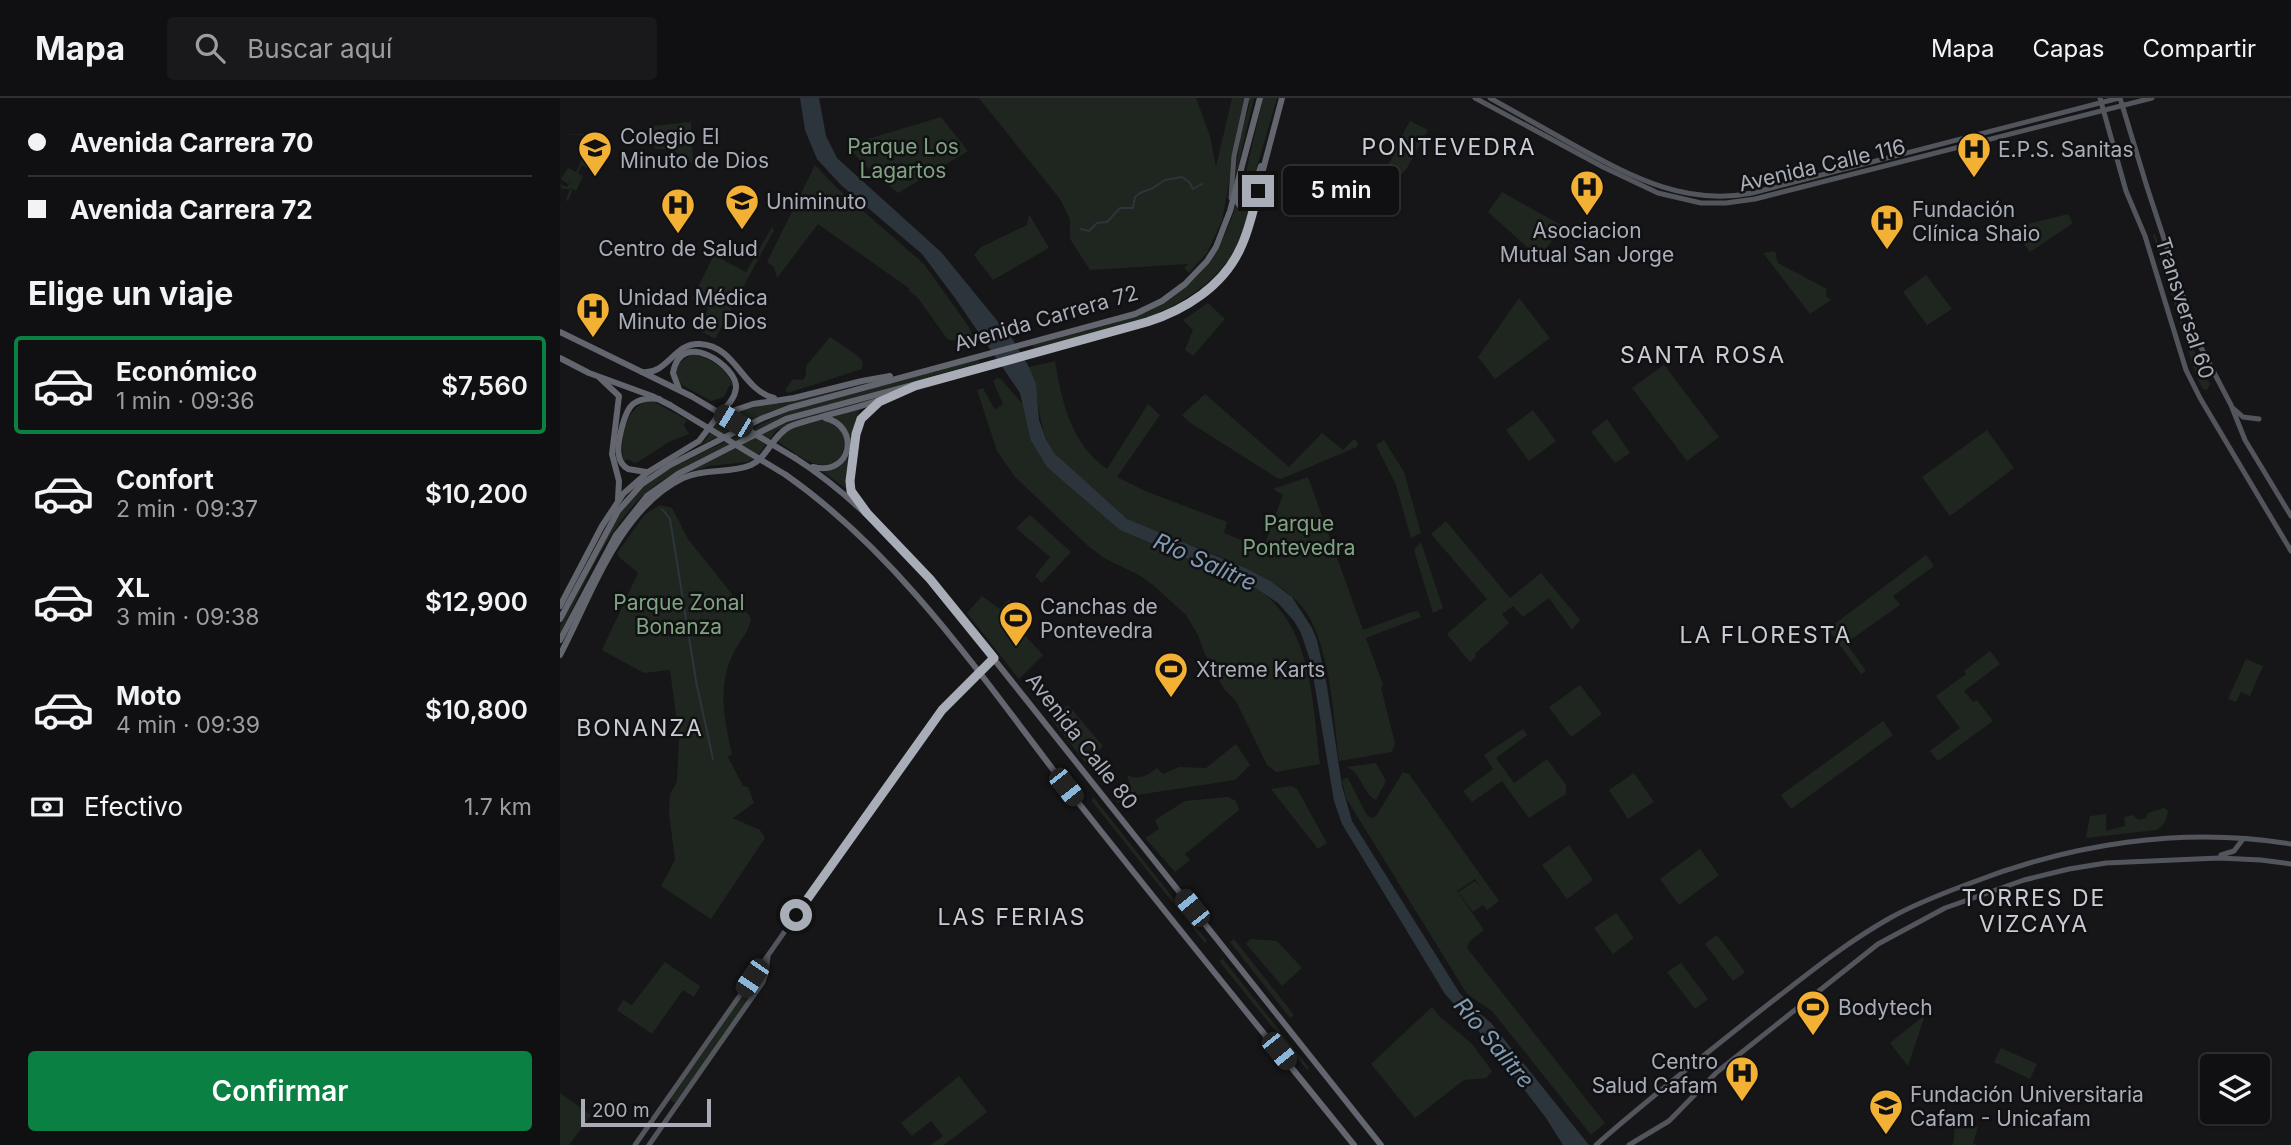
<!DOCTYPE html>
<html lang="es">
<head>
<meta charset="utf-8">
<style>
  :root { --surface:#101012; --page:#19191b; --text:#f1f3f6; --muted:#9c9d9f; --line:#303032; --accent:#0b8043 }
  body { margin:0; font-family:Inter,sans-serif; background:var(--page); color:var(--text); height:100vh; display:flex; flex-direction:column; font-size:26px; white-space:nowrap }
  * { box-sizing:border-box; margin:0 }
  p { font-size:23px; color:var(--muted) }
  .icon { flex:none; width:38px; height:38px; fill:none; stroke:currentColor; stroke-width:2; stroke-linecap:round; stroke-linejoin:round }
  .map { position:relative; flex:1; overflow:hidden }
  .sheet { display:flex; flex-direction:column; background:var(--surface); width:560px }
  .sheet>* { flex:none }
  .guide { display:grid; align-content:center; height:154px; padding:0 28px; background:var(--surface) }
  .tools { position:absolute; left:1640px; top:956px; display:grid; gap:14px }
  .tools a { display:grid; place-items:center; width:70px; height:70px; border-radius:7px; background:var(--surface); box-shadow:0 2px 5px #0004,0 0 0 2px var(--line); font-size:35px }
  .scale { position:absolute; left:21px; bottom:18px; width:130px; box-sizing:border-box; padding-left:7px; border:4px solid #a8adb8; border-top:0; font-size:19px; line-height:24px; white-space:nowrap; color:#a8adb8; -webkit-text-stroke:5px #111113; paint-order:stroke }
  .end { position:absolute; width:32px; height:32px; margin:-16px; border:9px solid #a8adb8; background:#111; box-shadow:0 0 0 4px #111 }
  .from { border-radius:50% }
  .bubble { position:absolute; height:49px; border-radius:7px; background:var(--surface); box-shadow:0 2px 5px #0004,0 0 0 2px var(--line); font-size:23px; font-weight:600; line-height:49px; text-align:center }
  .car { position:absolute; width:21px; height:42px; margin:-21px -10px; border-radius:9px; box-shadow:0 0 5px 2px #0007; background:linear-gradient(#222 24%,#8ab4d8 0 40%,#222 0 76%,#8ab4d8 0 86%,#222 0) }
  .guide b { display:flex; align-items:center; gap:24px; height:66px; font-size:26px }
  .guide b+b { border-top:2px solid var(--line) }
  .guide i { width:18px; height:18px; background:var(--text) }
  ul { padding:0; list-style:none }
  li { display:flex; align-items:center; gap:21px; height:98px; margin:0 14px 10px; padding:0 14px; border:4px solid transparent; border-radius:7px }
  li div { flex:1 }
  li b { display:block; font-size:26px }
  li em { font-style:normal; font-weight:600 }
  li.active { border-color:var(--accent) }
  li>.icon { width:63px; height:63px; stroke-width:1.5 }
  h2 { padding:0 28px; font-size:32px; line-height:84px }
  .pay { display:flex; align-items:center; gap:18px; height:77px; padding:0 28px; font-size:26px }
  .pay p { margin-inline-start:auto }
  .action { display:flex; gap:14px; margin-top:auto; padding:14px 28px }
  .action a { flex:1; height:80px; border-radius:7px; background:var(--accent); color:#fff; font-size:28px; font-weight:600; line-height:80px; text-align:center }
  header { display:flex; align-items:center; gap:42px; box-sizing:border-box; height:98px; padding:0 35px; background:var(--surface); border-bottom:2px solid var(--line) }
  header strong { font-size:33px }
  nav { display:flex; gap:38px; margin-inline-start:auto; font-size:24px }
  .search { width:490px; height:63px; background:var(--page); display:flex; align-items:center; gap:18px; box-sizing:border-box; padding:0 24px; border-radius:7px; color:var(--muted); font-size:26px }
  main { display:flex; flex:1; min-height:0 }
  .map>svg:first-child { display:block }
  .green { fill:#1e261f }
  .water { fill:#2c353c }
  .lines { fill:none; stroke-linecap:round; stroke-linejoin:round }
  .stream { stroke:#2c353c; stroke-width:2 }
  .major { stroke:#53555c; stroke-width:5 }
  .highway { stroke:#63666e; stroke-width:6 }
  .highway-bridge { stroke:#63666e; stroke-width:6 }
  .route { stroke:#a8adb8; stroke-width:9 }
  .labels { text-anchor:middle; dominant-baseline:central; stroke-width:5; stroke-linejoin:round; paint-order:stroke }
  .poi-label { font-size:21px; fill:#a8adb8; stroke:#111113; text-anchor:start }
  .park-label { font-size:21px; fill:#7fa381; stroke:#111113 }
  .street-label { font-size:21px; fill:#a8adb8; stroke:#111113 }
  .neighbourhood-label { font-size:23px; letter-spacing:2px; fill:#c9ccd4; stroke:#111113 }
  .water-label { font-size:23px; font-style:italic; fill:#7f9bb3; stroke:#111113 }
</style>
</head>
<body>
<header>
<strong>Mapa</strong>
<div class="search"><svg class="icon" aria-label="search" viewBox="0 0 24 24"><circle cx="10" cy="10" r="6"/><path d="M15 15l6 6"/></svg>Buscar aquí</div>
<nav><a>Mapa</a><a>Capas</a><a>Compartir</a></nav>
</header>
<main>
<section class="sheet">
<div class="guide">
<b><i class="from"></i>Avenida Carrera 70</b>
<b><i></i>Avenida Carrera 72</b>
</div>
<h2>Elige un viaje</h2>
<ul>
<li class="active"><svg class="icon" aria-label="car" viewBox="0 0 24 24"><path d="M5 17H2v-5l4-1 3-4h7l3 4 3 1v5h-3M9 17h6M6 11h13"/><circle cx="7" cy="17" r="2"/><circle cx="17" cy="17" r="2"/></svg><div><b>Económico</b><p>1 min · 09:36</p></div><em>$7,560</em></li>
<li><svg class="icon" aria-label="car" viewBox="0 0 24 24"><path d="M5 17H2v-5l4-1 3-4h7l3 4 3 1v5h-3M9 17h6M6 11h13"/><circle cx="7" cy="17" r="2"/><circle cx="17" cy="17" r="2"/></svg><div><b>Confort</b><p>2 min · 09:37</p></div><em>$10,200</em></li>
<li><svg class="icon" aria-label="car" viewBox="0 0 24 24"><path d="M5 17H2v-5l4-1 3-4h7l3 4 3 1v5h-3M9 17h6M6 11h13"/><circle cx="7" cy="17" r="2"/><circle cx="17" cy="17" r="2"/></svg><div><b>XL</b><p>3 min · 09:38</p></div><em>$12,900</em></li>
<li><svg class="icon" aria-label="car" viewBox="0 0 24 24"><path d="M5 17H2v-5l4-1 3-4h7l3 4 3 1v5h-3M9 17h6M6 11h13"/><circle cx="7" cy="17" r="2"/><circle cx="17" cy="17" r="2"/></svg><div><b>Moto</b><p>4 min · 09:39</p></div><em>$10,800</em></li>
</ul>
<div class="pay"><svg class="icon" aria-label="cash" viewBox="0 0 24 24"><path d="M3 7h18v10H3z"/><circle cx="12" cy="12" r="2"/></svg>Efectivo<p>1.7 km</p></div>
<div class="action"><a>Confirmar</a></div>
</section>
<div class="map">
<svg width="1731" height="1047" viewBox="0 0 1731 1047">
  <rect width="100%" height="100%" fill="#161618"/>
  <!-- green -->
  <g class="green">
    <polygon points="419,0 636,0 650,38 656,69 672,0 694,0 675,81 680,42 690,4 684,3 662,123 647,155 629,175 624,170 628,166 530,172 510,141 510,121 500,101"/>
    <polygon points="703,0 717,0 688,100 683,105 680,100"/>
    <polygon points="381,19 408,53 338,95 300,63 288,47"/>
    <polygon points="850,23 868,32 847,70 820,100 812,93 834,57 833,53"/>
    <polygon points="131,24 133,66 111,51 95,51 93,28"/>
    <polygon points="22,36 31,41 28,54 36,56 27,70 22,67 18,75 23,78 16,93 10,90 12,93 8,103 6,102 10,91 2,91 0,86 7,89 12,81 8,86 1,81 8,70 16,74 30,43 27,37 0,37"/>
    <polygon points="255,67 278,91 364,166 409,229 413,239 398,243 388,242 358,200 349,193 350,191 258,126 217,180 214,169 207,164"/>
    <polygon points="942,94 1003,128 979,160 928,114"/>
    <path d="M676,106L681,112L689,110C685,127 681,146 670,160C625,222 543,232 474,250L472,247C566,222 646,213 676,106Z"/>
    <polygon points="469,116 489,150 433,182 414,157 421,149 467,127"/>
    <polygon points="1508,116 1513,125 1470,154 1452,130"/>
    <polygon points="212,129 214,132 155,241 137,231 148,211 132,201 154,157 186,174"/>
    <polygon points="1595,136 1626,235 1650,286 1647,292 1642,290 1636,277 1593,137"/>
    <polygon points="1215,153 1218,165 1267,191 1266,198 1271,202 1250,216 1203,155"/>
    <polygon points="1366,177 1392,211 1367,227 1343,194"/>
    <polygon points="959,200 990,240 935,281 918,259"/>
    <polygon points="648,205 665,221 633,258 625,252 633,232 623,222"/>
    <polygon points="270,239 298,258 303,264 302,271 228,295 225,292 233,281 243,282 246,277 246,268"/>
    <path d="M132,256C149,260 167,270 173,287L169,288L164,299L151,303L122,287L116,277L118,266Z"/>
    <path d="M418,261L420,265L231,317L104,381C52,415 27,482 0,536V528L45,440L66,407L89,384L113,369L226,314Z"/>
    <path d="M495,263C502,304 511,346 547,371L588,306L600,317L557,379L585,393L667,424L664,435L703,451L723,397L713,391L748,379L803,532L852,514L858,513L861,519L806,540L823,587L821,590L835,645L832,654L779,663C774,620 770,554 748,517C724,477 643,453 600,435C589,431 575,427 566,420C541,403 517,376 494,355C476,327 481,300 469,269Z"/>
    <polygon points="1104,267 1159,339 1127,363 1072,290"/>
    <path d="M437,280L441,281L464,308L471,343L482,361L560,432L694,489C752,524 753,606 760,666L716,674L707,667L676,603L664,591L644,554L638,537L626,517L593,487L579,477L544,460L527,447L455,379L437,353L417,292L423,290L435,312L443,306L433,283Z"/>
    <polygon points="290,289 209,314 138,348 145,343 158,321 200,307 225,305"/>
    <polygon points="645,296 729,369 762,335 783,352 794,341 798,345 797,349 721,381 717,380 629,324 622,317"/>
    <polygon points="327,297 225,328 216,333 199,356 188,364 149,368 125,376 224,325"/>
    <path d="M88,303L94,304L127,322L124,327L129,336L109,344L78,364L74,365L68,361L64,363C59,342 65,310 88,303Z"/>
    <path d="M300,311L295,323L286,391L264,374L278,370L289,359C291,341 287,329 272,319Z"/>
    <polygon points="973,312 996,343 969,363 946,332"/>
    <polygon points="1047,321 1070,355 1055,365 1031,334"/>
    <path d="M261,322C287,325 288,344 279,363C255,375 238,356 217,343L228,332Z"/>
    <polygon points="1427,332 1454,370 1390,418 1362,379"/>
    <polygon points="824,342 844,374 861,435 851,440 836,387 816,347"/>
    <path d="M100,407L112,410L128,441L191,520C190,533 180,542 174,554C157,587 164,621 172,656L168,659L183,688L188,689L194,705L173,720L200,732L205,740L151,821L101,788L115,762L109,715L110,696L117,684L119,640L110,572L84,575L42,552L78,475L60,460L57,455L85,416Z"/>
    <polygon points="470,417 511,454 482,485 475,478 490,459 456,430"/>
    <polygon points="886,423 950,500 981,475 1020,522 1012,532 989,500 963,519 953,508 942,516 949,525 915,556 916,559 910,564 887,536 927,501 871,436"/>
    <polygon points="861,444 883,510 873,515 854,452"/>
    <polygon points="1366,457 1374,468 1333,498 1340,507 1286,545 1306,573 1301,576 1268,531"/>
    <polygon points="422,498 440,511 448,502 459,509 449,520 483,557 459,581 407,515"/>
    <polygon points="1430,553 1440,566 1404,593 1413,604 1417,602 1433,623 1378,663 1370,653 1400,630 1376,598 1406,576 1404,573"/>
    <polygon points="1686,561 1703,568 1690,598 1681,594 1676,604 1668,601"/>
    <polygon points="1020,587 1042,616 1011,639 989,609"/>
    <polygon points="508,607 543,648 525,664 491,621"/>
    <polygon points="1323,623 1333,637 1231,711 1221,697"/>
    <polygon points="963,631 967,637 936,660 954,685 987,661 1006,687 1006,696 969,720 942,683 912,704 903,693 933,671 924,657"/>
    <path d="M676,646L690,667L675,682L577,697L575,693L558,705L555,701L571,689L567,677C578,683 589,677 597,670L603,676L619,669L646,670Z"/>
    <path d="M816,665L826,683L816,702C802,695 801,673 786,669Z"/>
    <polygon points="843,674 849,676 939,803 927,812 923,807 913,814 898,794 915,783 921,790 915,781 897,793 924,832 910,843 907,850 1045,1025 1031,1037 932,913 907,896 786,700 782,683 785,680 788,680 806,716 811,720 816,718"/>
    <polygon points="1074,675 1094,704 1068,721 1049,692"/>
    <polygon points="731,688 737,691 767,745 758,751 711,691"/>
    <polygon points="668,699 676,703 679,712 625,756 630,762 615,774 585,740 599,731 595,722 625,703"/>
    <polygon points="534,700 647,843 645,845 531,702"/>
    <path d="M1604,710L1608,713C1607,721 1603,729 1596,732L1526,740L1530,718L1546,716V733L1565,728L1564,719L1573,717L1578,722L1586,720L1588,715Z"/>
    <polygon points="1009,747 1033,782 1007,801 982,767"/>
    <polygon points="1140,751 1159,777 1119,807 1100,781"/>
    <polygon points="1056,815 1074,840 1053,856 1034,830"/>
    <polygon points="1157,837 1185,874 1173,883 1145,846"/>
    <polygon points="674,841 734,917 730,920 670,844"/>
    <polygon points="691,841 717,843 742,870 722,888 686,846"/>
    <polygon points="663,861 749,970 747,972 659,863"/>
    <polygon points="105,864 140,888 134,899 123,892 92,936 57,912 63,902 72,907"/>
    <polygon points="1121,865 1148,901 1135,911 1107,874"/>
    <polygon points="199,874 203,877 190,900 116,1004 112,1004 111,1001"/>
    <polygon points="872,909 879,918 912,946 932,973 926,980 904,982 855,1020 811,966"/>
    <polygon points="1365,917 1348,968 1330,945"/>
    <polygon points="1441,950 1477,966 1470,981 1434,964"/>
    <polygon points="399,978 427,1014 384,1047 371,1047 383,1038 371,1023 352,1038 341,1025"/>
    <polygon points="0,995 31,1017 9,1047 0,1047"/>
    <polygon points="1396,1018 1418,1029 1413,1045 1416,1047 1393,1047"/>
  </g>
  <!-- water -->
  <polygon class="water" points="240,0 259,0 266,38 277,60 381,154 453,242 469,269 476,286 479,322 486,341 494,355 567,421 688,471 712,484 732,499 752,530 757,542 767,588 782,688 792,723 899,894 910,907 931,925 1029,1047 1003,1047 986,1020 924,939 885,896 782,726 774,703 751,565 741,535 734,523 718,505 694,489 560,432 487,369 471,343 460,295 395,200 362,156 281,87 257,61 245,32"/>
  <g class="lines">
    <!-- stream -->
    <g class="stream">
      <polyline points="521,131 529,133 537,125 547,124 560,110 573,110 575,99 580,95 593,90 605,82 622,79 630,85 633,91 642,86"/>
      <polyline points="102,411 110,421 136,583 153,661"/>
    </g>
    <!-- major -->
    <g class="major">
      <polyline points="915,0 1043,69 1098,95 1141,105 1166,105 1195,101 1592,0"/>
      <path d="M930,0C960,17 989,33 1019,50C1074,80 1127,108 1192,95L1559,0"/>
      <polyline points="1540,0 1566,93 1585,138 1626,272 1640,300 1731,453"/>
      <polyline points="1560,0 1587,89 1638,244 1671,307 1685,342 1731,418"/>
      <polyline points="671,100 674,58 687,0"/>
      <polyline points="1674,311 1683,319 1699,321"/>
      <polyline points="1661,757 1674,753 1683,741"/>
      <polyline points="75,1047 357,645 385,608 434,560"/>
      <polyline points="89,1047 203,884 206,875 208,859"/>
      <path d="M1036,1047C1088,1001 1142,959 1196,916C1240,882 1282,847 1330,820C1355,806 1381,796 1408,786C1510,746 1622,728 1731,746"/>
      <polyline points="1069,1047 1109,1023 1157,974 1318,846 1385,810 1464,782 1509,771 1546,765 1659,760 1701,762 1731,766"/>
    </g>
    <!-- highway -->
    <g class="highway">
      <polyline points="679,96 678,105 681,109 685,109 689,104 701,68"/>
      <polyline points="0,234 131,298"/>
      <polyline points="0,260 29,275 92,298 110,307"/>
      <path d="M82,274C108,277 114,244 140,246C176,248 182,292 214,300"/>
      <polyline points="40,280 59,298 52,356 59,383 58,401"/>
      <path d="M119,291L113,275C121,229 178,269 176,290C175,300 168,307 162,313"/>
      <path d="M235,360C287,393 328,437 370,481L821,1047"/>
      <path d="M253,369C292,379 301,328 265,320"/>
      <path d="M86,374L68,371C63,368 60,364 59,358C56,348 64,313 73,306C81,300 90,300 99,301"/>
      <path d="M226,377C347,462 431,593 521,708C611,822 703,934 794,1047"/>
      <polyline points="299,405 290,387 296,336 301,321 315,307"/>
      <polyline points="0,508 42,428 63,396 88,374 139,343 158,318 193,306 234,300 302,283 330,278"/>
      <polyline points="0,521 58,413 82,386 110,367 203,320 229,310 575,216 602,203 625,186 647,163 656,149 670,113 700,0"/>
      <polyline points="0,542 56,437 87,398 118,376 226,321 587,224 622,210 642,196 666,173 677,157 687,132 722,0"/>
      <path d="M0,557C31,498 60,410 123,380C145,370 170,376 191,367C208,359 212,338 229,329C240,324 252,322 264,318C290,311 316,305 341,294"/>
    </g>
    <!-- highway-bridge -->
    <g class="highway-bridge">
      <polyline points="131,298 235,360"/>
      <polyline points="110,307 226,377"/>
    </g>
  </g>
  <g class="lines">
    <!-- route -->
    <path class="route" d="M236,817L382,612L434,560L370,481L307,415L291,393L290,383L296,336L301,321L319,304L355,288L587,224C625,212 663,188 680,151C689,133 693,113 698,93"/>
  </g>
  <!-- icons -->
  <defs>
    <g id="school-pin" transform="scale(1.75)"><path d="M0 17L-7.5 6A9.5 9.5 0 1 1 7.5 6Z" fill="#f2b134" stroke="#111113"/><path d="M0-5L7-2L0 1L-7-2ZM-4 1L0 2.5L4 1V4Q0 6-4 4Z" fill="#111"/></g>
    <g id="hospital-pin" transform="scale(1.75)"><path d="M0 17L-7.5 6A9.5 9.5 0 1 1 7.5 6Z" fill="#f2b134" stroke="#111113"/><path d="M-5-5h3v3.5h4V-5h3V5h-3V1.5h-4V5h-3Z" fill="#111"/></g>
    <g id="university-pin" transform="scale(1.75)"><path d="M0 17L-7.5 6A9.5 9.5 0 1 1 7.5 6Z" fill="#f2b134" stroke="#111113"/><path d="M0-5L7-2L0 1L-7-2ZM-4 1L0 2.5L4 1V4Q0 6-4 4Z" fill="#111"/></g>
    <g id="stadium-pin" transform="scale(1.75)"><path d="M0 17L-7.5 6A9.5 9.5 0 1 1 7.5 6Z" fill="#f2b134" stroke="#111113"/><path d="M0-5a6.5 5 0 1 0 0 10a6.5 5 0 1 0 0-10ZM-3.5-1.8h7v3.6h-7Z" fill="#111"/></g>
  </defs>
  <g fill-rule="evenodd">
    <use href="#school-pin" x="35" y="50"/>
    <use href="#hospital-pin" x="1414" y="51"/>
    <use href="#hospital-pin" x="1027" y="89"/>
    <use href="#university-pin" x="182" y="103"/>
    <use href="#hospital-pin" x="118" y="107"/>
    <use href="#hospital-pin" x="1327" y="123"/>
    <use href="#hospital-pin" x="33" y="211"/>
    <use href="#stadium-pin" x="456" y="520"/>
    <use href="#stadium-pin" x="611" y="571"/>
    <use href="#stadium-pin" x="1253" y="909"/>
    <use href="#hospital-pin" x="1182" y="975"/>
    <use href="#university-pin" x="1326" y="1008"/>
  </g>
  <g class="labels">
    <!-- poi labels -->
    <g class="poi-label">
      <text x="60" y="38">Colegio El<tspan x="60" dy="24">Minuto de Dios</tspan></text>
      <text x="1438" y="51">E.P.S. Sanitas</text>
      <text x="206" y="103">Uniminuto</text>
      <text x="1352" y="111">Fundación<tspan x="1352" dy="24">Clínica Shaio</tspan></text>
      <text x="1027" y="132" text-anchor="middle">Asociacion<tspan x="1027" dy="24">Mutual San Jorge</tspan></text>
      <text x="118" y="150" text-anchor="middle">Centro de Salud</text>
      <text x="58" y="199">Unidad Médica<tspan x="58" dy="24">Minuto de Dios</tspan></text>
      <text x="480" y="508">Canchas de<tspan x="480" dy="24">Pontevedra</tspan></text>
      <text x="636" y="571">Xtreme Karts</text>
      <text x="1278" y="909">Bodytech</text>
      <text x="1158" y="963" text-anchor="end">Centro<tspan x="1158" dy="24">Salud Cafam</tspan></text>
      <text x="1350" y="996">Fundación Universitaria<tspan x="1350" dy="24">Cafam - Unicafam</tspan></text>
    </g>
    <!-- park labels -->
    <g class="park-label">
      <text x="343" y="48">Parque Los<tspan x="343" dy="24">Lagartos</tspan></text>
      <text x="739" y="425">Parque<tspan x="739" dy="24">Pontevedra</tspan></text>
      <text x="119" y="504">Parque Zonal<tspan x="119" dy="24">Bonanza</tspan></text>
    </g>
    <!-- street labels -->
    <g class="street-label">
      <text transform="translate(1262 67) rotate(-13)">Avenida Calle 116</text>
      <text transform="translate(1625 210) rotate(72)">Transversal 60</text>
      <text transform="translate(486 220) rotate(-16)">Avenida Carrera 72</text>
      <text transform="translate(522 643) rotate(52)">Avenida Calle 80</text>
    </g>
    <!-- neighbourhood labels -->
    <g class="neighbourhood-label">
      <text x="889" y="49">PONTEVEDRA</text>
      <text x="1143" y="257">SANTA ROSA</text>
      <text x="1206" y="537">LA FLORESTA</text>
      <text x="80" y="630">BONANZA</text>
      <text x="1474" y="800">TORRES DE<tspan x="1474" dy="26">VIZCAYA</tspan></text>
      <text x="452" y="819">LAS FERIAS</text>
    </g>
    <!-- water labels -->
    <g class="water-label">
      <text transform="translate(645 464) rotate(24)">Río Salitre</text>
      <text transform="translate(934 945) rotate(50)">Río Salitre</text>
    </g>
  </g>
</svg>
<div class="tools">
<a><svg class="icon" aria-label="layers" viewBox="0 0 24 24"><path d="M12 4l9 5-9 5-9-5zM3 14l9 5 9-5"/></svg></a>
</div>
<div class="scale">200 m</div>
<i class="end from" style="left:236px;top:817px"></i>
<i class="end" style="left:698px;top:93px"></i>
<div class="bubble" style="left:723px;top:68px;width:116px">5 min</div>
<i class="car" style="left:173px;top:323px;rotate:301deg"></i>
<i class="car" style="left:506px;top:689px;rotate:142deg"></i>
<i class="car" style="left:632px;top:810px;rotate:321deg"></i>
<i class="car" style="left:192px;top:880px;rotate:214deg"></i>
<i class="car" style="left:719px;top:953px;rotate:141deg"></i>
</div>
</main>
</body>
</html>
